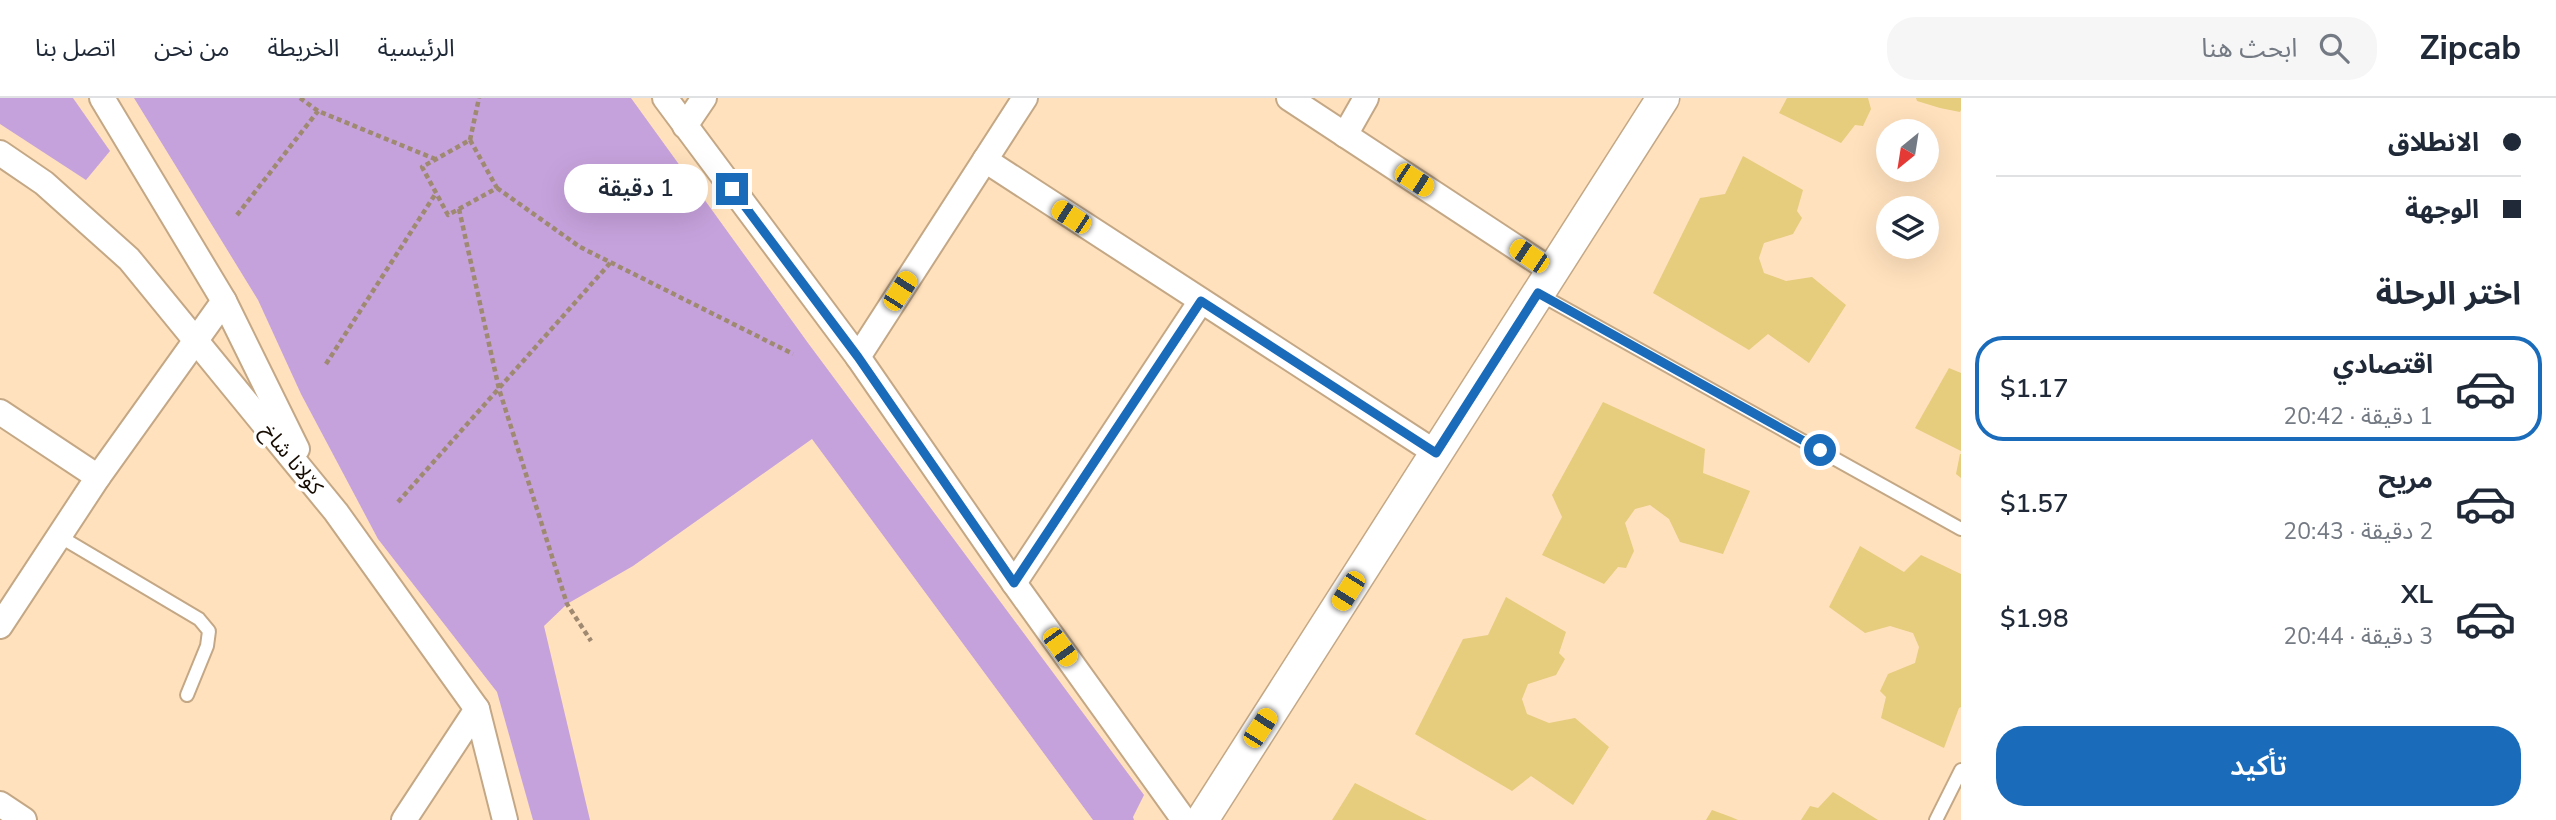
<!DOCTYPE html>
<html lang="ar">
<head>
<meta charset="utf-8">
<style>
  :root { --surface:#fff; --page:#f6f6f7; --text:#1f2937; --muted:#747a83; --line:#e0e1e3; --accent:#1a6cba }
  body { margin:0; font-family:"Nunito Sans","Noto Sans Arabic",sans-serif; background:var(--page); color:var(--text); direction:rtl; height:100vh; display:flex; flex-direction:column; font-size:26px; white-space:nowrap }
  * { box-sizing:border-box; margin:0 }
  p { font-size:23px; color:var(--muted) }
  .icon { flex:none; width:38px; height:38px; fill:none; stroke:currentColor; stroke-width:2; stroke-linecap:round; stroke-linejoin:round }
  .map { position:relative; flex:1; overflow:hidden; direction:ltr }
  .panel { display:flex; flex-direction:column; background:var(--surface); width:595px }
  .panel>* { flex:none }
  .guide { display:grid; align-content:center; height:154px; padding:0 35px; background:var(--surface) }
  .needle { width:46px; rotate:210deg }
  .controls { position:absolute; left:1876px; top:21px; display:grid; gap:14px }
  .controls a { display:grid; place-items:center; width:63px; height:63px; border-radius:50%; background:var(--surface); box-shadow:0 7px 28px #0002; font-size:35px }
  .end { position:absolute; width:32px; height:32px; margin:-16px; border:9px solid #1a6cba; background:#fff; box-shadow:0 0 0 4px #fff }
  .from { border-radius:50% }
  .bubble { position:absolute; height:49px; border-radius:24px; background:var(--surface); box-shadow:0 7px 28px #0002; font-size:23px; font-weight:600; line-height:49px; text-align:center; direction:rtl }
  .car { position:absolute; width:21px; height:42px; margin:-21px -10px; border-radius:9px; box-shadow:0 0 5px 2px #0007; background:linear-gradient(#f5c518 24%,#345 0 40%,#f5c518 0 76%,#345 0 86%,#f5c518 0) }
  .guide b { display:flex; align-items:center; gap:24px; height:66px; font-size:26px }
  .guide b+b { border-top:2px solid var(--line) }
  .guide i { width:18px; height:18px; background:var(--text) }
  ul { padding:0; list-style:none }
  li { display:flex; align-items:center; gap:21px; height:105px; margin:0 14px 10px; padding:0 21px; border:4px solid transparent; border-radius:28px }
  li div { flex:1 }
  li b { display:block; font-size:26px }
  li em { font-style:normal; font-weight:600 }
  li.on { border-color:var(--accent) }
  li>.icon { width:63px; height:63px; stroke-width:1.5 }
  h2 { padding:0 35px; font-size:32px; line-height:84px }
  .button { display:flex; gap:14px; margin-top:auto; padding:14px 35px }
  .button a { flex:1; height:80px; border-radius:28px; background:var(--accent); color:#fff; font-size:28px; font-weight:600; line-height:80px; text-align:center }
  header { display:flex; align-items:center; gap:42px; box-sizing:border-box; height:98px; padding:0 35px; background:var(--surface); border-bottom:2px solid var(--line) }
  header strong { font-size:33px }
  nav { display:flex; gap:38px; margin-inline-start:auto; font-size:24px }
  .search { width:490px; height:63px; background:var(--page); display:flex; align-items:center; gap:18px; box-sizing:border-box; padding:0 24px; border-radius:28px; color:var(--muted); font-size:26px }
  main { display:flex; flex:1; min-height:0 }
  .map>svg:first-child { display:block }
  .green { fill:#c6a2dc }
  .building { fill:#e6cc7d }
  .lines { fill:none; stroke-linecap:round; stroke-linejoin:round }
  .service-casing { stroke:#c4a886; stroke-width:16 }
  .minor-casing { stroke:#c4a886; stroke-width:28 }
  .tertiary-casing { stroke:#c4a886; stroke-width:35 }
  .path { stroke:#9f8970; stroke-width:4.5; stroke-dasharray:5 3.5; stroke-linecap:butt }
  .service { stroke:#fff; stroke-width:12 }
  .minor { stroke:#fff; stroke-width:24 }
  .tertiary { stroke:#fff; stroke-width:32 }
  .route { stroke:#1a6cba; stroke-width:9 }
  .labels { text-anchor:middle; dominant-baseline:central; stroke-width:7; stroke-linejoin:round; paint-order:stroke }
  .street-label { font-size:21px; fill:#160c02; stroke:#fff }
</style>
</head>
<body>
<header>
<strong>Zipcab</strong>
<div class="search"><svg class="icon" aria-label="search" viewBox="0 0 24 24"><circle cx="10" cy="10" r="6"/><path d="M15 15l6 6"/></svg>ابحث هنا</div>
<nav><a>الرئيسية</a><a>الخريطة</a><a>من نحن</a><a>اتصل بنا</a></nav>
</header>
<main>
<section class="panel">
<div class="guide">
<b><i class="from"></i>الانطلاق</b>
<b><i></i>الوجهة</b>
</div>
<h2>اختر الرحلة</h2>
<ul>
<li class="on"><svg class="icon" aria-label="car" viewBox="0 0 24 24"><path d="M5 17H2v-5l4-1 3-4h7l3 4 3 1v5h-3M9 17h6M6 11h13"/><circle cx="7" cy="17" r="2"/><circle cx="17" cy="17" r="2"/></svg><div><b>اقتصادي</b><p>1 دقيقة · 20:42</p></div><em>$1.17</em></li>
<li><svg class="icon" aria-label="car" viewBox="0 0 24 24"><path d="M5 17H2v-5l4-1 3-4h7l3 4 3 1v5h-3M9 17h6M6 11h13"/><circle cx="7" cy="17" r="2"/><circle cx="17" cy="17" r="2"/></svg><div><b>مريح</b><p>2 دقيقة · 20:43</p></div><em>$1.57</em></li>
<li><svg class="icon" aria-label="car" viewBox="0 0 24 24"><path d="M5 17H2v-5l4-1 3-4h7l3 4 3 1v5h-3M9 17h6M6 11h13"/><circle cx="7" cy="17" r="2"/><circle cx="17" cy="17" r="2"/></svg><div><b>XL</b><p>3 دقيقة · 20:44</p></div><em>$1.98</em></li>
</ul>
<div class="button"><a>تأكيد</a></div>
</section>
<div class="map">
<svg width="1961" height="722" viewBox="0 0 1961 722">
  <rect width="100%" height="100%" fill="#ffe1bd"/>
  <!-- green -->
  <g class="green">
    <polygon points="0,0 73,0 110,53 86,82 0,26"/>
    <polygon points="134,0 631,0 808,245 1144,697 1133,719 1134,722 1093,722 812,341 633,468 567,506 544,528 590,722 533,722 497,594 378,441 301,296 258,202"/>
  </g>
  <!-- building -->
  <g class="building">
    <polygon points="1787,0 1868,0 1871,11 1863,28 1855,27 1841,45 1779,15"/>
    <polygon points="1916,0 1961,0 1961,12 1960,14 1940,10 1917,3"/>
    <polygon points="1743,58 1803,92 1797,113 1802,120 1793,136 1764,145 1759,160 1764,175 1786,183 1812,179 1846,207 1809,265 1768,236 1749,252 1653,195 1700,100 1725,96"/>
    <polygon points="1949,270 1961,275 1961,353 1915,330"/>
    <polygon points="1603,304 1705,351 1703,375 1750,393 1723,456 1680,444 1669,421 1650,407 1635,411 1625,425 1634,453 1626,470 1618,469 1604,486 1542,457 1562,419 1552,397"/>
    <polygon points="1960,356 1961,356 1961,380 1956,376"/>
    <polygon points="1860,448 1904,474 1921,457 1961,476 1961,609 1959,610 1944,650 1881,620 1886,599 1880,593 1888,576 1915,565 1919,549 1913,535 1890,528 1865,535 1829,509"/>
    <polygon points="1506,499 1566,534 1559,555 1565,561 1556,577 1528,586 1522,601 1527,616 1549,625 1575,620 1609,649 1573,707 1531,678 1512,693 1415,636 1463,541 1488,537"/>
    <polygon points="1355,685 1427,722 1332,722"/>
    <polygon points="1833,694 1878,722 1801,722 1810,708 1818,710"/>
    <polygon points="1712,712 1731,719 1738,722 1706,722"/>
  </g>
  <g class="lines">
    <!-- service casing -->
    <g class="service-casing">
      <g id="service">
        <polyline points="1539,196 1961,431"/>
        <polyline points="59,438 199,521 209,533 207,548 187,597"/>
        <polyline points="1936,722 1961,672"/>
      </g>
    </g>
    <!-- minor casing -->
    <g class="minor-casing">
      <g id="minor">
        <polyline points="102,0 224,203"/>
        <polyline points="665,0 858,259 1014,485 1184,722"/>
        <polyline points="1289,0 1552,173"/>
        <polyline points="685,28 704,0"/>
        <polyline points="1345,37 1366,0"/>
        <polyline points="0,55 44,85 129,161 336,414 477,611 505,722"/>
        <polyline points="985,62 1436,355"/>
        <polyline points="858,259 1025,0"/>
        <polyline points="0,314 98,379"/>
        <polyline points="1014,485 1201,203"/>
        <polyline points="0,528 98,379 224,203 297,351"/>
        <polyline points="0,706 24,722"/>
        <polyline points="404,722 477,611"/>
      </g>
    </g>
    <!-- tertiary casing -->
    <g class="tertiary-casing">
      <polyline id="tertiary" points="1202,722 1663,0"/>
    </g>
    <!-- path -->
    <g class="path">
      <polyline points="300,0 318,13 435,61"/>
      <polygon points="470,42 497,90 448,117 422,69"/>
      <polyline points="470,42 479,0"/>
      <polyline points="497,90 580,149 793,256"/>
      <polyline points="459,111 499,291 567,506 591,543"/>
      <polyline points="237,117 318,13"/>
      <polyline points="326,266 436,95"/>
      <polyline points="398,404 611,164"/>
    </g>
    <!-- service -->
    <use href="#service" class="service"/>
    <!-- minor -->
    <use href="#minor" class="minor"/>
    <!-- tertiary -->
    <use href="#tertiary" class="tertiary"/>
  </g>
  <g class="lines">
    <!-- route -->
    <polyline class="route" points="732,91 858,259 1014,485 1201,203 1436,355 1538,195 1820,352"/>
  </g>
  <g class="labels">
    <!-- street labels -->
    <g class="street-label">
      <text transform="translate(292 361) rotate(51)">کۆلانا شاخ</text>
    </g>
  </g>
</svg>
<div class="controls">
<a><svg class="needle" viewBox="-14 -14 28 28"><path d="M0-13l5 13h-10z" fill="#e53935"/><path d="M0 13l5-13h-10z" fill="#747a83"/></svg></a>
<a><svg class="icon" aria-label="layers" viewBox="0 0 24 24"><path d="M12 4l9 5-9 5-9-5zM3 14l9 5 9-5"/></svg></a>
</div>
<i class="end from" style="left:1820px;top:352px"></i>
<i class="end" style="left:732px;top:91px"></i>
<div class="bubble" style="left:564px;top:66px;width:144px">1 دقيقة</div>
<i class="car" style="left:1414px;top:82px;rotate:123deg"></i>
<i class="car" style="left:1071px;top:119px;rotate:303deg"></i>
<i class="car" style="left:1529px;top:158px;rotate:304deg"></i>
<i class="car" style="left:900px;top:193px;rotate:33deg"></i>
<i class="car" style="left:1348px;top:493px;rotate:212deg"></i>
<i class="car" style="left:1060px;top:549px;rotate:144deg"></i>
<i class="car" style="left:1260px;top:630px;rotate:33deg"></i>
</div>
</main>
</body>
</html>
